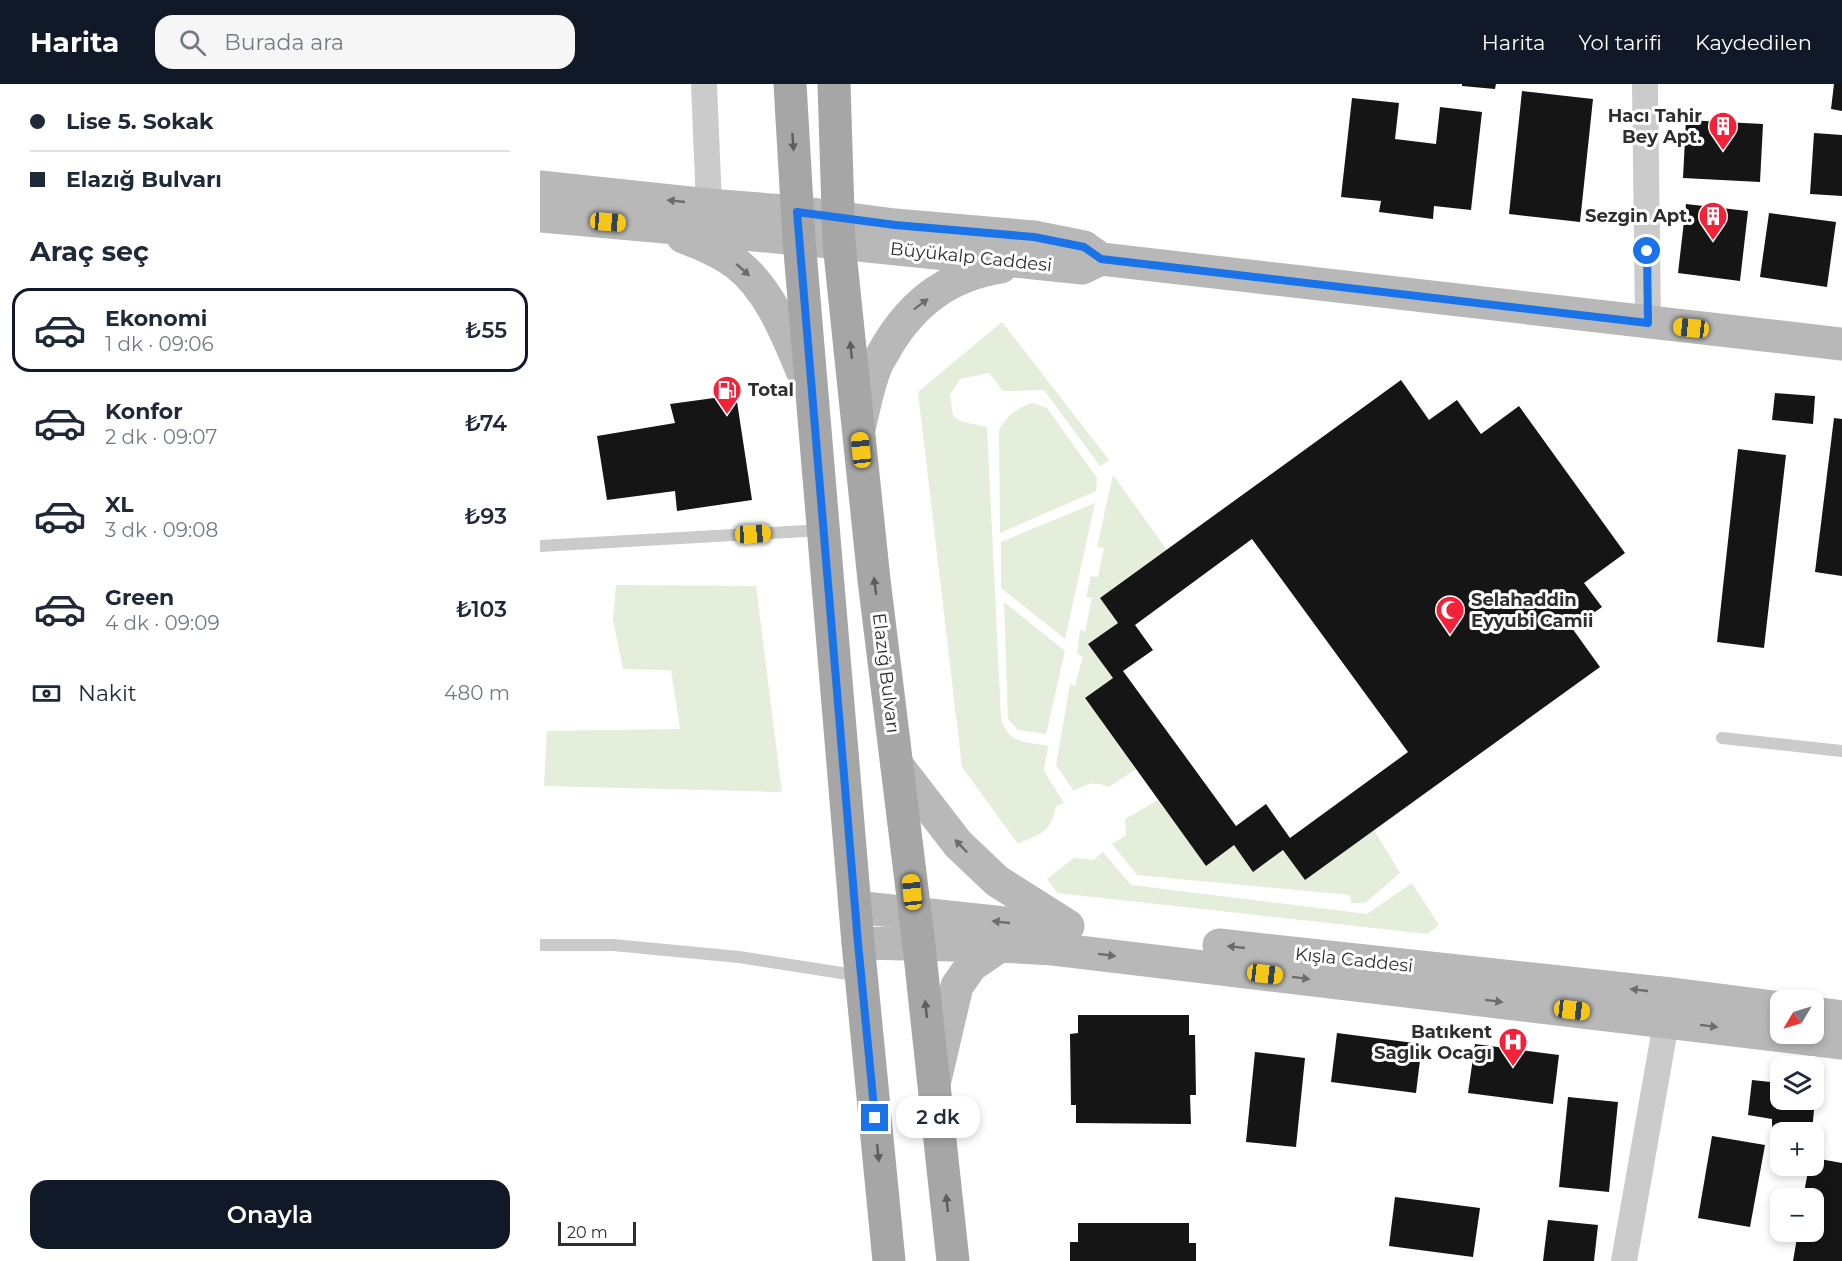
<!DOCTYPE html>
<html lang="tr">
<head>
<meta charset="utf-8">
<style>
  :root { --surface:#fff; --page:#f6f6f7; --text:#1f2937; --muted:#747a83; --line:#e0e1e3; --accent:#111827 }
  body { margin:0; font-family:Montserrat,sans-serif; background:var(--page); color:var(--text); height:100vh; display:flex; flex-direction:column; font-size:22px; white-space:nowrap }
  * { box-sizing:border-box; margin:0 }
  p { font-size:20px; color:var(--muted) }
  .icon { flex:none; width:33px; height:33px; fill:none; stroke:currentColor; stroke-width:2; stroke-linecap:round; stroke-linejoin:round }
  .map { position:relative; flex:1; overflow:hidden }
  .drawer { display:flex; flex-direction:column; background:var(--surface); width:540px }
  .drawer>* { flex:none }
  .top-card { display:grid; align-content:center; height:132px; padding:0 30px; background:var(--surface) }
  .needle { width:39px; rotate:232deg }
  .tools { position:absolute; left:1230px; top:906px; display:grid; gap:12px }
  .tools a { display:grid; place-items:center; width:54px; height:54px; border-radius:12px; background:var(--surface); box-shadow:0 3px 9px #0003; font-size:30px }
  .scale { position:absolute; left:18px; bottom:15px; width:78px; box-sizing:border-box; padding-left:6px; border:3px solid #2e2e2e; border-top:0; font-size:16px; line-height:21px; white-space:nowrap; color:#2e2e2e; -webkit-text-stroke:4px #fff; paint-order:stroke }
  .end { position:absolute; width:27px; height:27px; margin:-14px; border:8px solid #1a73e8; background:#fff; box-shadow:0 0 0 3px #fff }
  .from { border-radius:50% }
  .bubble { position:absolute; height:42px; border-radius:18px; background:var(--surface); box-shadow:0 3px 9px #0003; font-size:20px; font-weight:600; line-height:42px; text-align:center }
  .car { position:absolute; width:18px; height:36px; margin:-18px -9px; border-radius:8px; box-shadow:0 0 4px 2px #0007; background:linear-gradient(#f5c518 24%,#345 0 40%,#f5c518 0 76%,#345 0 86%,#f5c518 0) }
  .top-card b { display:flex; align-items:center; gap:21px; height:57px; font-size:22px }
  .top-card b+b { border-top:2px solid var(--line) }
  .top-card i { width:15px; height:15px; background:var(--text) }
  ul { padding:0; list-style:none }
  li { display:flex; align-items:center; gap:18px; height:84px; margin:0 12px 9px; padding:0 18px; border:3px solid transparent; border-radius:18px }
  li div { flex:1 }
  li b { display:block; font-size:22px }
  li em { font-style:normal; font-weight:600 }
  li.on { border-color:var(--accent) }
  li>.icon { width:54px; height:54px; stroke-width:1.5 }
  h2 { padding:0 30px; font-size:27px; line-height:72px }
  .pay { display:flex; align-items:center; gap:15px; height:66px; padding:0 30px; font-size:22px }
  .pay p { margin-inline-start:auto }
  .action { display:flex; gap:12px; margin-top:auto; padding:12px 30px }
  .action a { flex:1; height:69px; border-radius:18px; background:var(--accent); color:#fff; font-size:24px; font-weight:600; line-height:69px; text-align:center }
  header { display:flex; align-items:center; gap:36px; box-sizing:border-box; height:84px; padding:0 30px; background:var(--accent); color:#fff }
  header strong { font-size:28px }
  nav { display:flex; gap:33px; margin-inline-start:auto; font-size:21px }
  .search { width:420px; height:54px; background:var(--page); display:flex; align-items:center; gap:15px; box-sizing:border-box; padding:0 21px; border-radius:18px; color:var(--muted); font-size:22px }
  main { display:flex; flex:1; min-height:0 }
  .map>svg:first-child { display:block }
  .green { fill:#e5eddb }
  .building { fill:#151515; fill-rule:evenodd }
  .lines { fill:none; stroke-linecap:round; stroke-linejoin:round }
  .lane { stroke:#cbcbcb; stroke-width:12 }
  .street { stroke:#cbcbcb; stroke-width:26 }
  .secondary { stroke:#b8b8b8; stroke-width:33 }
  .primary { stroke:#a6a6a6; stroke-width:33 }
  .oneway { fill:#5e5e5e }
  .oneway2 { fill:#6c6c6c }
  .route { stroke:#1a73e8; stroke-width:8 }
  .labels { text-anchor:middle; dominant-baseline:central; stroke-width:6; stroke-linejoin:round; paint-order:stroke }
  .poi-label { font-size:18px; font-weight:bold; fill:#2e2e2e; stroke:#fff; text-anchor:end }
  .street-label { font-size:18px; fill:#2e2e2e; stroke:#fff }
</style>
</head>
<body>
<header>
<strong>Harita</strong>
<div class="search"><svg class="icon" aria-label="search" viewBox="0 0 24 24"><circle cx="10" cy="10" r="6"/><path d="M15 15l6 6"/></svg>Burada ara</div>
<nav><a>Harita</a><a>Yol tarifi</a><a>Kaydedilen</a></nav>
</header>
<main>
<section class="drawer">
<div class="top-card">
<b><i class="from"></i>Lise 5. Sokak</b>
<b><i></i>Elazığ Bulvarı</b>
</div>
<h2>Araç seç</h2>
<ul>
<li class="on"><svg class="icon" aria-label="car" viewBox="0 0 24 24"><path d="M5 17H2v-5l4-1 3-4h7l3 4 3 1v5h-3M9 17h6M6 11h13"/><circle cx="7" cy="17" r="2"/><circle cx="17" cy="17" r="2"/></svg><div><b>Ekonomi</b><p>1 dk · 09:06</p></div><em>₺55</em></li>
<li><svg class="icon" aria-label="car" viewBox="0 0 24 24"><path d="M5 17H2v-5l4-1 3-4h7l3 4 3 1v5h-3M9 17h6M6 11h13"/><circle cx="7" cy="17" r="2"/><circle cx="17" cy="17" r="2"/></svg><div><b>Konfor</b><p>2 dk · 09:07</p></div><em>₺74</em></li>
<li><svg class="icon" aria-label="car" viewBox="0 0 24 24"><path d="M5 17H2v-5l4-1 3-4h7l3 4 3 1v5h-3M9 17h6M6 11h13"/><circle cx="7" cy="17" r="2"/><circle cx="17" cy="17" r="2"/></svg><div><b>XL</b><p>3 dk · 09:08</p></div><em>₺93</em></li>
<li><svg class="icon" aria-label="car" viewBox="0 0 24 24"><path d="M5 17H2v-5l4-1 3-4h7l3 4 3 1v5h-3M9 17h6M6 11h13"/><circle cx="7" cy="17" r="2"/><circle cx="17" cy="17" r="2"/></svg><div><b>Green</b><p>4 dk · 09:09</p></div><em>₺103</em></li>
</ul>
<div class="pay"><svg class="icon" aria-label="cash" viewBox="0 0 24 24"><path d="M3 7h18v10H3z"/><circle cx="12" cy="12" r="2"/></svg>Nakit<p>480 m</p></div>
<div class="action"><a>Onayla</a></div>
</section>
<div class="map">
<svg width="1302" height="1177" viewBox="0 0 1302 1177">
  <rect width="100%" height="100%" fill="#fff"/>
  <!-- green -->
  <g class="green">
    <path d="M462,238L569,376L560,382L504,306L463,307L449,289L420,295L410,311L413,332L423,338L447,343L461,634C469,661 483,657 508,662L504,687L524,719L516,722C510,750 501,749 478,760L422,683L378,308Z"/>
    <path d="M492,319L507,324L557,394L556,407L460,449L459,346C467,331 476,325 492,319Z"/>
    <path d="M573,391L627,466L560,514L578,539L548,560L573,594L545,615L596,685L569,703C554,697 548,699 534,707L516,681L530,600L535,602L543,572L537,570L540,546L545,548L552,514L546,513L551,492L558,493L564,464L557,463Z"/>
    <polygon points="555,419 525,555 461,504 461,458"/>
    <polygon points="76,501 216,502 242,708 4,702 7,647 140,645 131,586 83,585 73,536"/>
    <polygon points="464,518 525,567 506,650 478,646 468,635"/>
    <polygon points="618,716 666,781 694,761 714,787 743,766 834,746 860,789 825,819 811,819 810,811 597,791 572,760 586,751 585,735"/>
    <polygon points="563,768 591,801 827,830 872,799 899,841 887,850 517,809 507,795 534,774 553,776"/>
  </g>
  <!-- building -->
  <g class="building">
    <polygon points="922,0 956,0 955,5 922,2"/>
    <polygon points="1294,0 1302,0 1302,27 1291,25"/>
    <polygon points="982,7 1053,15 1040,138 969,130"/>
    <polygon points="812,14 859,19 855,55 896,60 900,23 942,28 931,126 894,122 893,135 839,128 841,117 801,113"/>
    <polygon points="1146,36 1223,40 1220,98 1143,94"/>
    <polygon points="1274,49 1302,51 1302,112 1270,110"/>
    <polygon points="1146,120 1208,127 1200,197 1138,189"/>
    <polygon points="1229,129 1296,138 1287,203 1220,193"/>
    <path d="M861,296L889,336L917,316L941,350L979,322L1085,469L1044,499L1062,523L1032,544L1060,583L765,796L743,766L713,788L694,761L666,782L545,614L573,594L548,560L578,539L560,514ZM712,455L868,668L750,754L726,720L696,742L583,587L613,566L595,541Z"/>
    <polygon points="1235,309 1275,312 1273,340 1232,336"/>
    <polygon points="196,311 212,416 137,427 135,407 67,416 57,352 135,339 130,320"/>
    <polygon points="1294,334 1302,335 1302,492 1275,488"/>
    <polygon points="1198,365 1246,371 1224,564 1177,558"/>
    <polygon points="538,931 649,931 649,951 655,951 656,1011 650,1011 651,1040 536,1039 536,1021 531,1021 530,950 538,949"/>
    <polygon points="797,949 882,960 876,1009 791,998"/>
    <polygon points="935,960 1019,971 1013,1020 928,1009"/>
    <polygon points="715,968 765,974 756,1063 706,1058"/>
    <polygon points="1212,996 1240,999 1240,1016 1274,1016 1274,1003 1276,1004 1272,1048 1232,1043 1232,1035 1208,1031"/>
    <polygon points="1028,1013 1078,1018 1069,1108 1019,1103"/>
    <polygon points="1172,1052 1225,1061 1210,1143 1158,1134"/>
    <polygon points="1274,1074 1302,1079 1302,1177 1253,1177 1258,1148 1274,1148 1274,1114 1263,1114 1269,1082 1274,1082"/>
    <polygon points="855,1113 940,1124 933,1173 849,1162"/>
    <polygon points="1008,1136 1058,1141 1054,1177 1003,1177"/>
    <polygon points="538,1139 649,1139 649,1159 656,1159 656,1177 530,1177 530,1158 538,1158"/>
  </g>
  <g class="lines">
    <!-- lane -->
    <g class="lane">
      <polyline points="0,462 283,446"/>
      <polyline points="1182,654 1302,667"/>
      <polyline points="0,861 73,861 199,873 321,892"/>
    </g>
    <!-- street -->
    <g class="street">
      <polyline points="164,0 169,121"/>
      <polyline points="1105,0 1108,239"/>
      <polyline points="1084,1177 1129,922"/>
    </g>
    <!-- secondary -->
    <g class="secondary">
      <polyline points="0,103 169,121 257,128 355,141 494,153 544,163 561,175 1302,260"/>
      <polyline points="0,132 259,155 542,184 561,175"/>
      <path d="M143,153C162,160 181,168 197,180C235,210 251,263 270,305"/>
      <path d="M319,345C324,324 328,302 336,282C339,275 344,268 347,262C374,217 410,191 461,183"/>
      <polyline points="357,681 418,760 457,797 528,842"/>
      <polyline points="315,823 523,845"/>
      <polyline points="318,859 460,862"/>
      <polyline points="679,861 1131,910 1240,924"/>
      <polyline points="1274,929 1302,933"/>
      <polyline points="395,996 417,902 431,882 460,862 513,865 1302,959"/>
    </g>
    <!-- primary -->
    <g class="primary">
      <polyline points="250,0 259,155 318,859 349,1177"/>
      <polyline points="294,0 299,159 334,496 379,862 413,1177"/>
    </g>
  </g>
  <!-- one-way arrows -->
  <defs><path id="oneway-solid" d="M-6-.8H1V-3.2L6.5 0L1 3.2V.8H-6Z" transform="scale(1.5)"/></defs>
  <g class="oneway">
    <use href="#oneway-solid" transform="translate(253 58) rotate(86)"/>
    <use href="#oneway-solid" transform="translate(311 266) rotate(-96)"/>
    <use href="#oneway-solid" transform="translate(335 502) rotate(-97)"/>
    <use href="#oneway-solid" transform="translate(386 925) rotate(-96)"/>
    <use href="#oneway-solid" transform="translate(338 1069) rotate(84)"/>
    <use href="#oneway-solid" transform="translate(407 1119) rotate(-96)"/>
  </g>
  <g class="oneway2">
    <use href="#oneway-solid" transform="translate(136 117) rotate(-174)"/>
    <use href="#oneway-solid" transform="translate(203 186) rotate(42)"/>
    <use href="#oneway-solid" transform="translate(381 220) rotate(-37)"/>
    <use href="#oneway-solid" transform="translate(421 762) rotate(-134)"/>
    <use href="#oneway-solid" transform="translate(461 838) rotate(-174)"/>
    <use href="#oneway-solid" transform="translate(696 863) rotate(-174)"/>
    <use href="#oneway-solid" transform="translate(567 871) rotate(7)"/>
    <use href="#oneway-solid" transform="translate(761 894) rotate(7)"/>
    <use href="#oneway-solid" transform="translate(1099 906) rotate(-174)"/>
    <use href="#oneway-solid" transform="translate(954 917) rotate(7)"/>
    <use href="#oneway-solid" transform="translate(1169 942) rotate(7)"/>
  </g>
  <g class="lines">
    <!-- route -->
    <polyline class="route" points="335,1034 318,859 257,128 355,141 494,153 544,163 561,175 1108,239 1107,167"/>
  </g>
  <!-- icons -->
  <defs>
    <g id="building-pin" transform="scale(1.5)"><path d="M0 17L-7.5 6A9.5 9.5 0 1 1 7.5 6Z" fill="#f52138" stroke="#fff"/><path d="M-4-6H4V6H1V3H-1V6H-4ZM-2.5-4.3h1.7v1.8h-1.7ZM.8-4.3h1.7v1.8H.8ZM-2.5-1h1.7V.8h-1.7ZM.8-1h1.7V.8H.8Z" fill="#fff"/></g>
    <g id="fuel-pin" transform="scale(1.5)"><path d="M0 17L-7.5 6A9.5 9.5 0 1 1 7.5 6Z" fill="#f52138" stroke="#fff"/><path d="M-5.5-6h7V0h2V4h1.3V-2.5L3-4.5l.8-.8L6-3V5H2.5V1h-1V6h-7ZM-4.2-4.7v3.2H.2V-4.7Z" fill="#fff"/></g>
    <g id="mosque-pin" transform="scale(1.5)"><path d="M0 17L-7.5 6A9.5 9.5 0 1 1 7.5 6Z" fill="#f52138" stroke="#fff"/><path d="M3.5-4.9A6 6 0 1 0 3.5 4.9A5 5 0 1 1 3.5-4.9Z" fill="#fff"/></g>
    <g id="hospital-pin" transform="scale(1.5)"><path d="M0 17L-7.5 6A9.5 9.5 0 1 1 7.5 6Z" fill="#f52138" stroke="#fff"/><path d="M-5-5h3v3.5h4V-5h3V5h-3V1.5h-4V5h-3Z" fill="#fff"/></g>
  </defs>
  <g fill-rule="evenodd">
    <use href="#building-pin" x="1183" y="42"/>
    <use href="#building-pin" x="1173" y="132"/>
    <use href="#fuel-pin" x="187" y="306"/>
    <use href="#mosque-pin" x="910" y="526"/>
    <use href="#hospital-pin" x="973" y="958"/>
  </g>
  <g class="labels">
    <!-- poi labels -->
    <g class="poi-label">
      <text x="1162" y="32">Hacı Tahir<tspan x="1162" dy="21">Bey Apt.</tspan></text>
      <text x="1152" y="132">Sezgin Apt.</text>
      <text x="208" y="306" text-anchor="start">Total</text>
      <text x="931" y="516" text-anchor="start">Selahaddin<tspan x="931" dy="21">Eyyubi Camii</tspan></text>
      <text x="952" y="948">Batıkent<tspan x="952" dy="21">Saglık Ocagı</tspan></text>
    </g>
    <!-- street labels -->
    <g class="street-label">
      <text transform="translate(431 173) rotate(6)">Büyükalp Caddesi</text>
      <text transform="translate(346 589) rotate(83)">Elazığ Bulvarı</text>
      <text transform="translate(814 876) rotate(6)">Kışla Caddesi</text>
    </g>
  </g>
</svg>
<div class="tools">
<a><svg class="needle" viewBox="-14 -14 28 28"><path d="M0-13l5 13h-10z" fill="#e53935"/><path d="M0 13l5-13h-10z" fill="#747a83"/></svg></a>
<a><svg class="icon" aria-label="layers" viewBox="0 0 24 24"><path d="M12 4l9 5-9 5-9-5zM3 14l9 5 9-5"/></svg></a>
<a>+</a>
<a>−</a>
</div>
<div class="scale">20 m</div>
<i class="end from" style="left:1107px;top:167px"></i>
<i class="end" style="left:335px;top:1034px"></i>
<div class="bubble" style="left:356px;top:1012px;width:84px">2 dk</div>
<i class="car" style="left:68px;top:138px;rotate:95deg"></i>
<i class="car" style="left:1151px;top:244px;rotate:276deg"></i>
<i class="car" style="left:321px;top:366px;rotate:354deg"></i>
<i class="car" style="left:213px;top:450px;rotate:87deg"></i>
<i class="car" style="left:372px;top:808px;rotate:354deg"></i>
<i class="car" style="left:725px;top:890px;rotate:97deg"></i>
<i class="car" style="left:1032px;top:926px;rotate:97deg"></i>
</div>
</main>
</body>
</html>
